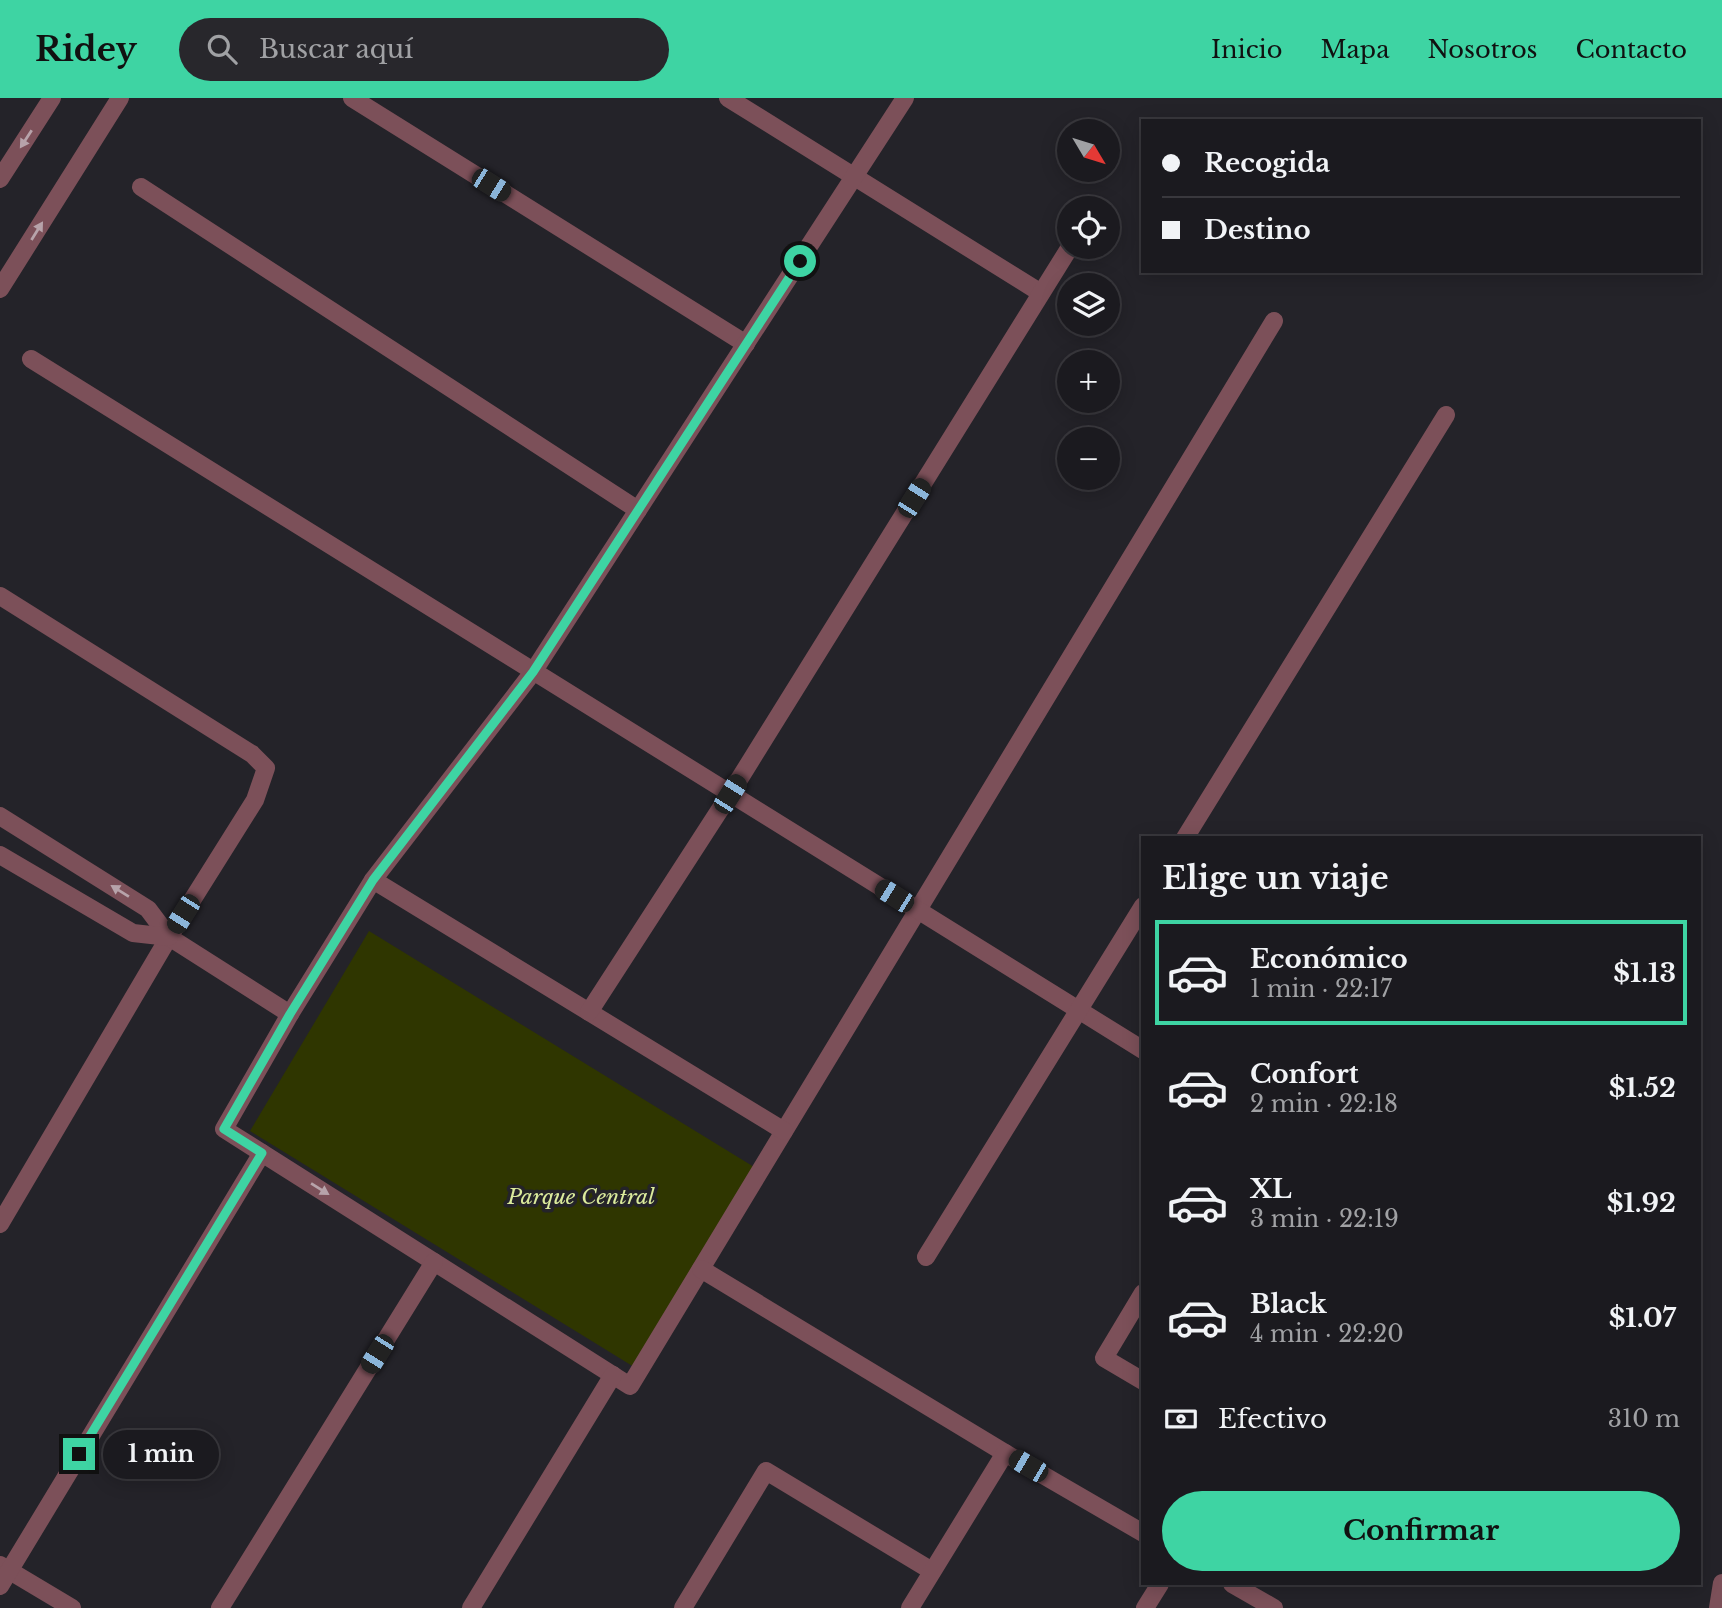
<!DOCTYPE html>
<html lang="es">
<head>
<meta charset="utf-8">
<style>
  :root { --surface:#1b1a1f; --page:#28272c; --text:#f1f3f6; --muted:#a0a1a4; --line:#39383d; --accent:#3ed4a3 }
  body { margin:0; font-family:"Libre Baskerville",serif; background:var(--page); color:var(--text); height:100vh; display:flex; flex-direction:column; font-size:26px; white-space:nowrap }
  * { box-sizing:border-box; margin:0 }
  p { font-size:23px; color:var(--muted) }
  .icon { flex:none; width:38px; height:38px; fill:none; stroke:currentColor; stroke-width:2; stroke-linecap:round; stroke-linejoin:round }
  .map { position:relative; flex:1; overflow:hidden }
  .details { position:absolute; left:1141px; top:738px; width:560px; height:749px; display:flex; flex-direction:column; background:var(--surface); border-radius:0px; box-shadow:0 4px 18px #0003,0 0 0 2px var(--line) }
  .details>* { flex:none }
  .guide { position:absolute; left:1141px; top:21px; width:560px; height:154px; border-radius:0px; box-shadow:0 4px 18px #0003,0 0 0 2px var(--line); display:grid; align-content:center; height:154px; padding:0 21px; background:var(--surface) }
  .needle { width:46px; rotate:128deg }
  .controls { position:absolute; left:1057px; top:21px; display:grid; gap:14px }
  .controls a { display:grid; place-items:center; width:63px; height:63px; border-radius:50%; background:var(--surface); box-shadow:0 4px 18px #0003,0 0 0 2px var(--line); font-size:35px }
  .end { position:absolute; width:32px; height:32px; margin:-16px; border:9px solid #3ed4a3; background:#111; box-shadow:0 0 0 4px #111 }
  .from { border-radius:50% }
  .bubble { position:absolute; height:49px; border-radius:24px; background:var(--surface); box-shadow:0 4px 18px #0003,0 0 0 2px var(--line); font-size:23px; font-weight:700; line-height:49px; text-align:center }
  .car { position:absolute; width:21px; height:42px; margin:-21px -10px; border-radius:9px; box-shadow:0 0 5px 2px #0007; background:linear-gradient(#222 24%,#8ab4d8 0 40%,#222 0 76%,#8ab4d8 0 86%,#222 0) }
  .guide b { display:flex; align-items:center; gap:24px; height:66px; font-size:26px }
  .guide b+b { border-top:2px solid var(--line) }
  .guide i { width:18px; height:18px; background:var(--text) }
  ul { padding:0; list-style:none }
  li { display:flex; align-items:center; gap:21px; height:105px; margin:0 14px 10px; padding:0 7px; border:4px solid transparent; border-radius:0px }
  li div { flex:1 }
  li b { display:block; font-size:26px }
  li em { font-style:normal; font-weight:700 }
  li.on { border-color:var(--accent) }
  li>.icon { width:63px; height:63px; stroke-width:1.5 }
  h2 { padding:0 21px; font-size:32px; line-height:84px }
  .pay { display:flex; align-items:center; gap:18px; height:77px; padding:0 21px; font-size:26px }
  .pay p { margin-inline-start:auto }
  .primary-button { display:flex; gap:14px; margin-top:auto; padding:14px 21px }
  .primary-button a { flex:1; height:80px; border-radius:42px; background:var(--accent); color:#111; font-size:28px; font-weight:700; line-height:80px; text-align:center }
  header { display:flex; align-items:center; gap:42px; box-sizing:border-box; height:98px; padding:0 35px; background:var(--accent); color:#111 }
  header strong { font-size:33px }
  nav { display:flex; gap:38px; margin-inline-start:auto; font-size:24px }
  .search { width:490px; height:63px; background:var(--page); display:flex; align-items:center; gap:18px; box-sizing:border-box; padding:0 24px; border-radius:38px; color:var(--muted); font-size:26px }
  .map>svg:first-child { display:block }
  .park { fill:#2f3600 }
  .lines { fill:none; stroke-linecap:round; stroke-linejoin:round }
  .minor { stroke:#7c5059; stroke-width:18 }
  .tertiary { stroke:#7c5059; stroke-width:18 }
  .oneway { fill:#b7a3aa }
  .route { stroke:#3ed4a3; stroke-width:9 }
  .labels { text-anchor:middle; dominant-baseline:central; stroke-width:7; stroke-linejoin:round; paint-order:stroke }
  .park-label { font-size:21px; font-style:italic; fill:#dbeb9c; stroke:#242329 }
</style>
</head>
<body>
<header>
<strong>Ridey</strong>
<div class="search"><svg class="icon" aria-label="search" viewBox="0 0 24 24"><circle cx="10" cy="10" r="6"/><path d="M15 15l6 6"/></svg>Buscar aquí</div>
<nav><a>Inicio</a><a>Mapa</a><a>Nosotros</a><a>Contacto</a></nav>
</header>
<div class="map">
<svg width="1722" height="1510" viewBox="0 0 1722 1510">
  <rect width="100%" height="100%" fill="#242329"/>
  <!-- park -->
  <polygon class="park" points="369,833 759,1072 634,1269 250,1033"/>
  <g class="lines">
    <!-- minor -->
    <g class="minor">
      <polyline points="352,0 746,246"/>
      <polyline points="728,0 1041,195"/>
      <polyline points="905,0 533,574 373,782 290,916 224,1031 630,1288 1274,223"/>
      <polyline points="141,89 638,412"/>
      <polyline points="31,261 1143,952"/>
      <polyline points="0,498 252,656 266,670 255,702 169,839 0,1126"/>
      <polyline points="0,718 148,811 169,839 290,916"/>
      <polyline points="1185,740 1446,317"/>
      <polyline points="0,757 133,835 169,839"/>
      <polyline points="373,782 784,1033"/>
      <polyline points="589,914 730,696 1070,149"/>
      <polyline points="926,1159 1143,808"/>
      <polyline points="701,1171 1005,1355 1143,1435"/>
      <polyline points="1143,1195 1104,1260 1143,1283"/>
      <polyline points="0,1467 72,1510"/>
      <polyline points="1232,1486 1274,1510"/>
      <polyline points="0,1488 262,1055"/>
      <polyline points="220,1510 434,1164"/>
      <polyline points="471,1510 613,1277"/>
      <polyline points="683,1510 766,1373 932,1473"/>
      <polyline points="910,1510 1005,1355"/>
      <polyline points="1145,1510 1160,1486"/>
      <polyline points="1718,1510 1722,1485"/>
    </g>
    <!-- tertiary -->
    <g class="tertiary">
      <polyline points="0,81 52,0"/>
      <polyline points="0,191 120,0"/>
    </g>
  </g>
  <!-- one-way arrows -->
  <defs><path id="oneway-solid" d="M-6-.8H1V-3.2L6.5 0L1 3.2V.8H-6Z" transform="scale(1.75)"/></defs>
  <g class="oneway">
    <use href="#oneway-solid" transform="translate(26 41) rotate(123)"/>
    <use href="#oneway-solid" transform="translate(37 133) rotate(-58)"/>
    <use href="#oneway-solid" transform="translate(120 793) rotate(-148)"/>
    <use href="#oneway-solid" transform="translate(320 1091) rotate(32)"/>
  </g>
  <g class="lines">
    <!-- route -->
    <polyline class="route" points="79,1356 262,1055 224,1031 290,916 373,782 533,574 800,163"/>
  </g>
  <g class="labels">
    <!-- park labels -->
    <g class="park-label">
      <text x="581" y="1099">Parque Central</text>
    </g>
  </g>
</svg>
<div class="controls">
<a><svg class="needle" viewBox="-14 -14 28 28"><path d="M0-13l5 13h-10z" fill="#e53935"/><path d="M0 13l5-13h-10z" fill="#a0a1a4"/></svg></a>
<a><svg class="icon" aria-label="locate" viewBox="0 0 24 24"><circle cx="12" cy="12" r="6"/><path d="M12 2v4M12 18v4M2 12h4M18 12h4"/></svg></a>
<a><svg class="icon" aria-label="layers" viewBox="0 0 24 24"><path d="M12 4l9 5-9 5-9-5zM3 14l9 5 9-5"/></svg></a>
<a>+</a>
<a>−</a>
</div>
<i class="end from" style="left:800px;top:163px"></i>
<i class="end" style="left:79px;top:1356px"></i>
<div class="bubble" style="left:103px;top:1332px;width:116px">1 min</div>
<i class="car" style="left:491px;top:87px;rotate:122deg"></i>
<i class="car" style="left:914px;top:400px;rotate:32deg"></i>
<i class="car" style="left:730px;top:696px;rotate:32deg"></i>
<i class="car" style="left:894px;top:798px;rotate:302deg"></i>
<i class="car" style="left:183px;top:816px;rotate:212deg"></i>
<i class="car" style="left:377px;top:1256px;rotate:212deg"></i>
<i class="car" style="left:1028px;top:1368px;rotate:300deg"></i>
<div class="guide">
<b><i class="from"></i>Recogida</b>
<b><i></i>Destino</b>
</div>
<section class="details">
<h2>Elige un viaje</h2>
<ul>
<li class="on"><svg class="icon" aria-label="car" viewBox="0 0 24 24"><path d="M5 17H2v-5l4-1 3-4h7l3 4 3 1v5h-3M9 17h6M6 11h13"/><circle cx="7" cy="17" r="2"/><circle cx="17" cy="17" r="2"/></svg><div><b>Económico</b><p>1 min · 22:17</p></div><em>$1.13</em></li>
<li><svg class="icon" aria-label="car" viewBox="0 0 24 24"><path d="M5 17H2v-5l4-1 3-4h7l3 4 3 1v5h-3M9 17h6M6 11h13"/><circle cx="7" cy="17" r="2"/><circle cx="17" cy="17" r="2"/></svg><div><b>Confort</b><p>2 min · 22:18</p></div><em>$1.52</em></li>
<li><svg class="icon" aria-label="car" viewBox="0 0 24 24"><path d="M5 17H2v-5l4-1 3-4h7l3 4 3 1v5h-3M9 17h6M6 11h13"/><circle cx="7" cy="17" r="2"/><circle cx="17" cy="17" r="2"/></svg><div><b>XL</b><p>3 min · 22:19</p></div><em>$1.92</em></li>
<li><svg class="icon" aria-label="car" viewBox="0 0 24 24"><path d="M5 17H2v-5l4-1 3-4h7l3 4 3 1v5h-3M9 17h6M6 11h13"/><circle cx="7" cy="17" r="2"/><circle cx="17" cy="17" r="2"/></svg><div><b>Black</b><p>4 min · 22:20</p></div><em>$1.07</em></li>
</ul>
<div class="pay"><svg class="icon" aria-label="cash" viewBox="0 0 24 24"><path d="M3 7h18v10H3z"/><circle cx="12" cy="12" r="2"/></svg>Efectivo<p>310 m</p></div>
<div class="primary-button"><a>Confirmar</a></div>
</section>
</div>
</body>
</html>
